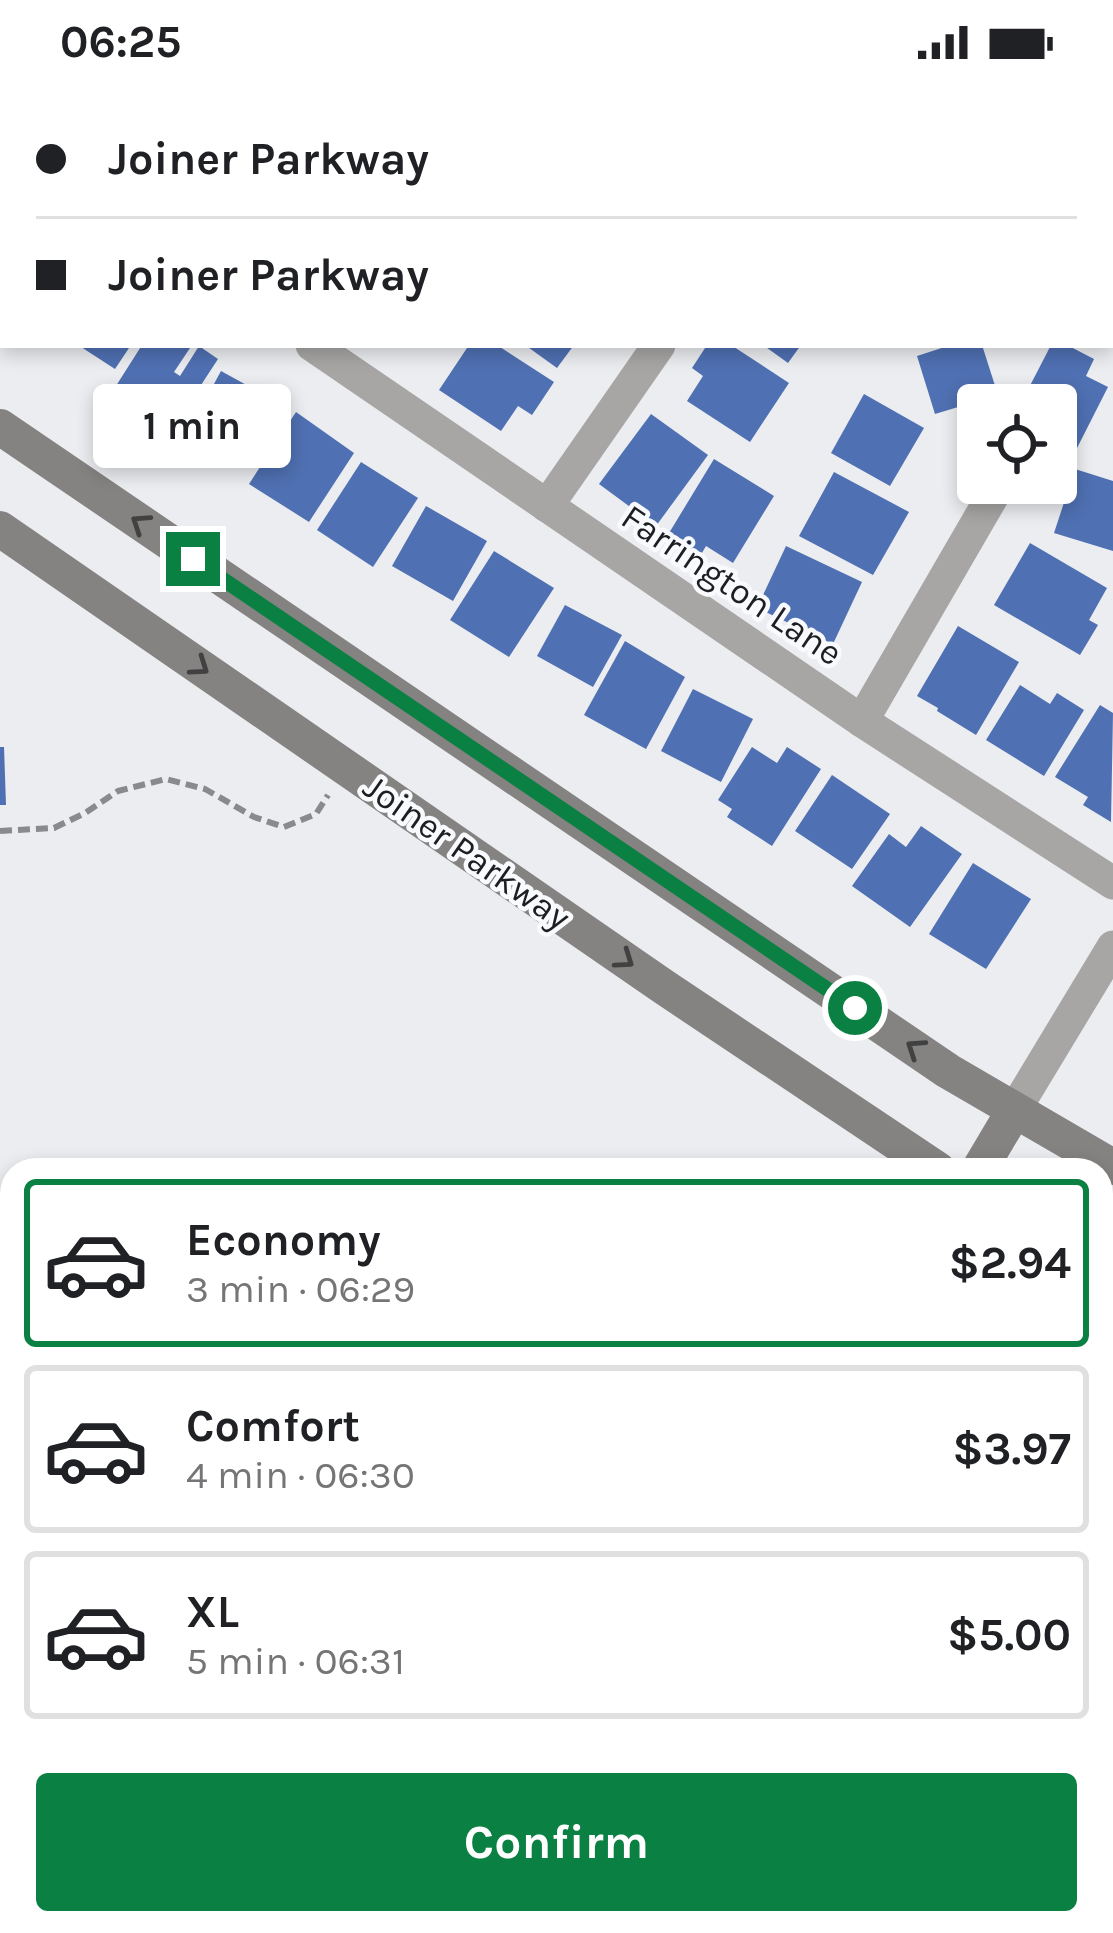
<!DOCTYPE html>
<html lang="en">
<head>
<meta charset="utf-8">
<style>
  :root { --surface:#fff; --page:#f2f2f2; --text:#202124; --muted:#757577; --line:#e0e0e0; --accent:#0b8043 }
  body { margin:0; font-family:Karla,sans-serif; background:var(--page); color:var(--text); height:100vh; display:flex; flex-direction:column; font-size:45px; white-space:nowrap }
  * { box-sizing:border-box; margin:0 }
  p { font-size:39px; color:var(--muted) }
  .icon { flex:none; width:66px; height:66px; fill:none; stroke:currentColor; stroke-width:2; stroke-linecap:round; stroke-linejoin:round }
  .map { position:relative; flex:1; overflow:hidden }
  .details { position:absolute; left:0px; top:1074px; width:1113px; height:777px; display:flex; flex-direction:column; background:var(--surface); border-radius:36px 36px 0 0; box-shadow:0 6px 18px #0003 }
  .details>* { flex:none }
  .banner { position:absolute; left:0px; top:0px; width:1113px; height:264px; box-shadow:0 6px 18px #0003; display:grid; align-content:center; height:264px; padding:0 36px; background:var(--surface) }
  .buttons { position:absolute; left:957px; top:300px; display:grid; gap:24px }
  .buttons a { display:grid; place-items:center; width:120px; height:120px; border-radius:12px; background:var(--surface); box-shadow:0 6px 18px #0003; font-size:60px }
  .end { position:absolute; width:54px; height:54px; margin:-27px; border:15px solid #0b8043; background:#fff; box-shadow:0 0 0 6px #fff }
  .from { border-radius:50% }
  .bubble { position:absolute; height:84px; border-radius:12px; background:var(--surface); box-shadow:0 6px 18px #0003; font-size:39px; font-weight:700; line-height:84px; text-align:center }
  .banner b { display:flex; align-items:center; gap:42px; height:114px; font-size:45px }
  .banner b+b { border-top:3px solid var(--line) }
  .banner i { width:30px; height:30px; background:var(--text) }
  ul { padding:21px 0 0; list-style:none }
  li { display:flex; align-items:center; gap:36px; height:168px; margin:0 24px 18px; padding:0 12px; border:6px solid var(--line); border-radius:12px }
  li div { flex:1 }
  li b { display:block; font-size:45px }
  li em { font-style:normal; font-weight:700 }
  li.on { border-color:var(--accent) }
  li>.icon { width:108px; height:108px; stroke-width:1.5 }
  .cta { display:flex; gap:24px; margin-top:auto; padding:24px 36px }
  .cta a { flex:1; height:138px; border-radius:12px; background:var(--accent); color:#fff; font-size:48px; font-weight:700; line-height:138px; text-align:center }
  .status { display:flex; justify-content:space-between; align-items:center; height:84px; padding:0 60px; background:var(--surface); direction:ltr }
  .status svg { height:33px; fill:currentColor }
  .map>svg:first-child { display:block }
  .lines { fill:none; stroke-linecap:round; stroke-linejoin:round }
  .stream { stroke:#38b6ca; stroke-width:9 }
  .building { fill:#4f70b2 }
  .path { stroke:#888a8c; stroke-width:6; stroke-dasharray:12 6; stroke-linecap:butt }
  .service { stroke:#a7a6a5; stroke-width:16 }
  .minor { stroke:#a7a6a5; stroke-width:33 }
  .secondary { stroke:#858382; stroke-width:36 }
  .oneway { stroke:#414142 }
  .route { stroke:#0b8043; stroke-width:15 }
  .labels { text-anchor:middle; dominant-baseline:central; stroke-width:9; stroke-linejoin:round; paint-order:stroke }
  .street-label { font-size:36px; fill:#1d1e1f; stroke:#f8fafd }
</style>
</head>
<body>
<div class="status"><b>06:25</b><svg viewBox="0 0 49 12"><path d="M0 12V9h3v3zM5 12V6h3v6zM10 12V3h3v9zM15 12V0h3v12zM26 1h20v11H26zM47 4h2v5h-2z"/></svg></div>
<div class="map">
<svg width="1113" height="1849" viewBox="0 0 1113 1849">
  <rect width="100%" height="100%" fill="#ebedf0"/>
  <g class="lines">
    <!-- stream -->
    <polyline class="stream" points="0,1156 12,1156"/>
  </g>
  <!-- building -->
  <g class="building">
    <polygon points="78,261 131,261 115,285"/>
    <polygon points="142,261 192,261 174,288 180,292 199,262 218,275 173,344 114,305"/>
    <polygon points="469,261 497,261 554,298 532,331 518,322 501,347 439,306"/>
    <polygon points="525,261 574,261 557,284"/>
    <polygon points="707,261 731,261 789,299 750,358 687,317 703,292 692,284"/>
    <polygon points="763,261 801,261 788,279"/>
    <polygon points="951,261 982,261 998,311 935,330 917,272"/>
    <polygon points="1051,261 1067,261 1094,275 1086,292 1108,303 1075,368 1056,358 1056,321 1020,321"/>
    <polygon points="221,287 281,320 249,377 190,344"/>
    <polygon points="864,310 924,344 890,402 831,369"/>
    <polygon points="296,328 354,369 309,438 249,400"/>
    <polygon points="651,330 708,371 656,442 599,400"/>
    <polygon points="714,375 774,412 733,479 706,462 699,474 666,454"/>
    <polygon points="361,378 418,414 373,483 317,446"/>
    <polygon points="1075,385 1113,397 1113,467 1054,449"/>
    <polygon points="834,388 909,428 873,491 799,452"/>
    <polygon points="426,422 487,457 453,517 392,482"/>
    <polygon points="1030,459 1107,504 1089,536 1098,541 1080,571 994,521"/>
    <polygon points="786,462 862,498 833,560 757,524"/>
    <polygon points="494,467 554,504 509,573 450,536"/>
    <polygon points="565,521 622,551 593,603 537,572"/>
    <polygon points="958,542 1019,578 976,651 937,627 938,624 917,612"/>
    <polygon points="625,557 685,593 646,665 584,631"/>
    <polygon points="1020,601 1050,620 1057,609 1084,626 1044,692 986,656"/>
    <polygon points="693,605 753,635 721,698 661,667"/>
    <polygon points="1100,621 1113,629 1111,738 1083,721 1088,713 1055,693"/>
    <polygon points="0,663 4,663 6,721 0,721"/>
    <polygon points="752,663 777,679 787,663 821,685 772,762 727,733 732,725 718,716"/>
    <polygon points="832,691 890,730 852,785 795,747"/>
    <polygon points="921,742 962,770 910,843 852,802 889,750 906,763"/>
    <polygon points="973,779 1031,815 986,885 929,850"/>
    <polygon points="1101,1276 1113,1282 1113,1317 1101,1340"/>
    <polygon points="0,1309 12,1310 12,1365 0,1364"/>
    <polygon points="0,1377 12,1378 12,1434 0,1433"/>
    <rect x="0" y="1517" width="12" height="55"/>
    <polygon points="1101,1570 1113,1571 1113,1657 1101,1656"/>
    <polygon points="0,1586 12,1589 12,1625 7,1644 0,1642"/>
    <polygon points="1101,1696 1113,1697 1113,1784 1101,1784"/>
    <polygon points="1113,1817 1113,1849 1098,1849 1093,1839 1101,1839 1101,1823"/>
    <polygon points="227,1839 280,1839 281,1849 228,1849"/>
    <rect x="303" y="1839" width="48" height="10"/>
    <polygon points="875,1839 899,1839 902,1849 842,1849"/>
    <polygon points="914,1839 988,1839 992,1849 917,1849"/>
    <polygon points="137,1841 137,1849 86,1849 86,1843"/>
  </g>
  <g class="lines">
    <!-- path -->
    <g class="path">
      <polyline points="0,747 54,744 85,729 118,707 166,695 205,705 254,733 284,743 316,730 328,711"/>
      <polyline points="0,1280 12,1281"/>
    </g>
    <!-- service -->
    <g class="service">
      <polyline points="1101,1404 1113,1384"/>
      <polyline points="1101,1677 1113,1678"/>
    </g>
    <!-- minor -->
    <g class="minor">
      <polyline points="22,3 23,0"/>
      <polyline points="419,3 421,0"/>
      <polyline points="1110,39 1113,39"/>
      <polyline points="312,261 862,637 1113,799"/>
      <polyline points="547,422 659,261"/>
      <polyline points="862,637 996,406"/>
      <polyline points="1014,1027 1113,863"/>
      <polyline points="0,1476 12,1477"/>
      <polyline points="1101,1518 1113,1518"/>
      <polyline points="183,1839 184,1849"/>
      <polyline points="384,1839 385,1849"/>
      <polyline points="585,1839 586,1849"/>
      <polyline points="1031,1839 1034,1849"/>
      <polyline points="0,1843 12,1838"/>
    </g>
    <!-- secondary -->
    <g class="secondary">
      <polyline points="0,343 948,987 1113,1083"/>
      <polyline points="0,445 664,903 938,1086"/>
      <polyline points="979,1086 1014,1027"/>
      <polyline points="1101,1177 1113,1183"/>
      <polyline points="767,1839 769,1849"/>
    </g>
  </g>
  <!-- one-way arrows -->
  <defs><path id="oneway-chevron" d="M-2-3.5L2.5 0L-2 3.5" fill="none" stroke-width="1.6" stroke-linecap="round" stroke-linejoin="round" transform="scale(3)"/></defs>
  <g class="oneway">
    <use href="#oneway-chevron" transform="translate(140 439) rotate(-146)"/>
    <use href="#oneway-chevron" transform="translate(200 583) rotate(35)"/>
    <use href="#oneway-chevron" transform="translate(625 876) rotate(35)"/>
    <use href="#oneway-chevron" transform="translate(915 964) rotate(-146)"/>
  </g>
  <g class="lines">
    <!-- route -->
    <polyline class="route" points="193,475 855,924"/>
  </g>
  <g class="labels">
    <!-- street labels -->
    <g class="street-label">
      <text transform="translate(732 501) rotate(34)">Farrington Lane</text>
      <text transform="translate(467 768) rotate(35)">Joiner Parkway</text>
    </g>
  </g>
</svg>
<div class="buttons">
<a><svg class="icon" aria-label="locate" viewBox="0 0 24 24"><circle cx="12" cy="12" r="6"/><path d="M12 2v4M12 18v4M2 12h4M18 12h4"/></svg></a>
</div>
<i class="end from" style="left:855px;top:924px"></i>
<i class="end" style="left:193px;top:475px"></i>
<div class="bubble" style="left:93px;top:300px;width:198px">1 min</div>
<div class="banner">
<b><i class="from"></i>Joiner Parkway</b>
<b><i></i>Joiner Parkway</b>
</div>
<section class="details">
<ul>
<li class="on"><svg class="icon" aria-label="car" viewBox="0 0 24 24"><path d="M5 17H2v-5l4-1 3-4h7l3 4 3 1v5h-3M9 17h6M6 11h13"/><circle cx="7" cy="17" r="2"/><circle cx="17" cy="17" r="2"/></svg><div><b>Economy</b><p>3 min · 06:29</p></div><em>$2.94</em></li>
<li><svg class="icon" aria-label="car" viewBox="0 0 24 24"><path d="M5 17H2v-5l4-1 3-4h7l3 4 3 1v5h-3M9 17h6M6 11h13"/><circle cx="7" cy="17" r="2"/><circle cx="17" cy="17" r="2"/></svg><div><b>Comfort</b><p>4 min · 06:30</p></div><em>$3.97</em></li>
<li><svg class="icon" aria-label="car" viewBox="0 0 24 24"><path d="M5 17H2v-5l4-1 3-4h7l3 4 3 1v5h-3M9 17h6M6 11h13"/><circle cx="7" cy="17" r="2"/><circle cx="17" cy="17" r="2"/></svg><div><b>XL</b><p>5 min · 06:31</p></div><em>$5.00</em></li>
</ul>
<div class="cta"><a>Confirm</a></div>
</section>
</div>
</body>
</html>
